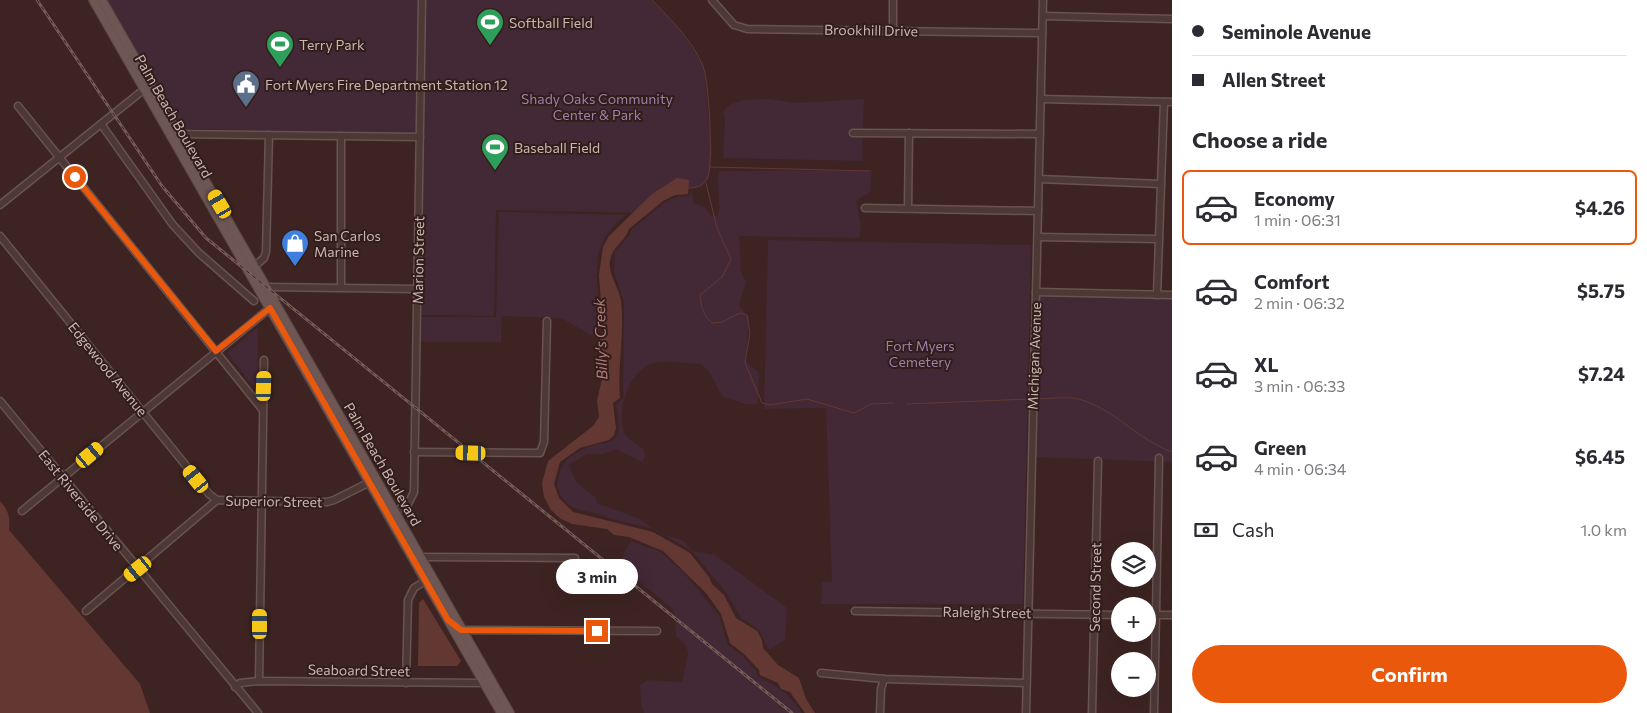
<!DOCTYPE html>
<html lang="en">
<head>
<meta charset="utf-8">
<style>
  :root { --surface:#fff; --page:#f7f7f7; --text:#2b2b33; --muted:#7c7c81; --line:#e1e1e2; --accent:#ea580c }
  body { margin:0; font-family:Commissioner,sans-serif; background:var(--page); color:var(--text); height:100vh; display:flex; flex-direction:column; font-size:19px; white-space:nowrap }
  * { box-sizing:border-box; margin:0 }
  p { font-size:16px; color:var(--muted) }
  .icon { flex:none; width:28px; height:28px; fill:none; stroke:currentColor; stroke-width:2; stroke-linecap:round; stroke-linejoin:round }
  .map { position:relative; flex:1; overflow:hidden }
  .side { display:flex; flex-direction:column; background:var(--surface); width:475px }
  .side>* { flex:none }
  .top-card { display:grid; align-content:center; height:110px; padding:0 20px; background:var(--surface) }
  .buttons { position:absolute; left:1111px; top:542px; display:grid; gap:10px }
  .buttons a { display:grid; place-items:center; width:45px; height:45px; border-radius:50%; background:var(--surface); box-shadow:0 5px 20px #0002; font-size:25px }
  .end { position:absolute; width:22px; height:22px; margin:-11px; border:6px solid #ea580c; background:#fff; box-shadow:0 0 0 2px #fff }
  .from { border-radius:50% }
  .bubble { position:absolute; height:35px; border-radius:18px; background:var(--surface); box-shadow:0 5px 20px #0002; font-size:16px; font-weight:700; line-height:35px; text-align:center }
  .car { position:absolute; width:15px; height:30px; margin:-15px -8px; border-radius:6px; box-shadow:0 0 4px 1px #0007; background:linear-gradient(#f5c518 24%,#345 0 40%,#f5c518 0 76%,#345 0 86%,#f5c518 0) }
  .top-card b { display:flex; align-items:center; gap:18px; height:48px; font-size:19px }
  .top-card b+b { border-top:1px solid var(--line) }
  .top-card i { width:12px; height:12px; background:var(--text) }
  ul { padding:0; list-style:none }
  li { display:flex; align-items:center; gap:15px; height:75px; margin:0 10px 8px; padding:0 10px; border:2px solid transparent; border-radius:8px }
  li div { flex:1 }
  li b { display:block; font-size:19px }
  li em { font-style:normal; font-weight:700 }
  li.on { border-color:var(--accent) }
  li>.icon { width:45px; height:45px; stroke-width:1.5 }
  h2 { padding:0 20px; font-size:22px; line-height:60px }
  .pay { display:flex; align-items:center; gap:12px; height:55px; padding:0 20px; font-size:19px }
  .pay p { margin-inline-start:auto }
  .primary-button { display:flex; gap:10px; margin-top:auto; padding:10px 20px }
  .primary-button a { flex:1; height:58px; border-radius:30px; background:var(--accent); color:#fff; font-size:20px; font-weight:700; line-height:58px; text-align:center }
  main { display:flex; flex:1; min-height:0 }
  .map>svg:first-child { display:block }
  .green { fill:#432835 }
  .water { fill:#633833 }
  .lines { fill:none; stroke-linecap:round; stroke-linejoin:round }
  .stream { stroke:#633833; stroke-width:1 }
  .minor-casing { stroke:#685351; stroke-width:9 }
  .major-casing { stroke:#56423f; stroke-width:10 }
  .minor { stroke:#4d3836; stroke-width:6 }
  .major { stroke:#6d5654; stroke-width:8 }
  .rail-casing { stroke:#755b58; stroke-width:3 }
  .rail { stroke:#321d1b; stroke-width:1; stroke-dasharray:4; stroke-linecap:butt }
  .route { stroke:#ea580c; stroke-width:6 }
  .labels { text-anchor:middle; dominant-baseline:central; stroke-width:4; stroke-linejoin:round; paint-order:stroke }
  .poi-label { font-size:14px; fill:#c9b5b2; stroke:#321d1b; text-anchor:start }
  .street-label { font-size:14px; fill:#c9b5b2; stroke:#321d1b }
  .park-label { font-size:14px; fill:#9f7faa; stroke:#321d1b }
  .water-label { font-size:15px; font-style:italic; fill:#b27c78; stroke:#321d1b }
</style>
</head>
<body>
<main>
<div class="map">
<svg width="1172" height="713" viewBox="0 0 1172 713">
  <rect width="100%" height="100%" fill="#3d2422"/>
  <!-- green -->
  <g class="green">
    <polygon points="107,0 421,0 421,43 418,43 416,134 192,129 180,132 107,7"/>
    <polygon points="424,0 652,0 681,30 704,67 712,151 710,173 706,182 699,187 674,190 644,213 496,210 494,316 418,315"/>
    <path d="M770,99L795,103L864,99L862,161L723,158L725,117L723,113C731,97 754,100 770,99Z"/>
    <path d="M872,170L870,192L856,201L861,226L859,238L739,236L741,271L746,282L739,306L749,318L746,361L759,373L758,404H745L722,396L710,373L701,364C687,364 673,360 659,362C630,365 616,409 624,433C626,439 639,444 644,450L645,458L642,462L616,449L604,454H587L568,465L577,483L596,498L597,503L640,519L659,533L682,540L693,551L715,555L787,608L785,640L769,650L759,630L741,618L727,594L692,551L654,529L608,518C597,511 579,513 568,504C561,499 556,489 558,480C561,460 575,451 594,445C601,443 610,444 615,438C622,430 617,413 616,404L623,398L624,301L614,273L615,251L630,235L631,230L664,203L676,197L689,196L691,190L694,203L706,208L710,215L717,216C723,209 715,186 719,172L724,171Z"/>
    <path d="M499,212L626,215C582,250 601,281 600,327C600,331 597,334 597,338L561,318L502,316L501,342H416L418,317H496Z"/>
    <polygon points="768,240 1031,245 1023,604 821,604 822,582 832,582 826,408 764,409"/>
    <polygon points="1038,295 1172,298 1172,462 1034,457"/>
    <polygon points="258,327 257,391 227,353"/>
    <path d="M631,541L661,552L684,573L719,615L728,645L743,656L756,671L758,677C777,685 790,695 802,713H644L641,702L640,685L647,680L682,682L688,654L686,645L676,636L674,610L626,571C619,560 625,550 631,541Z"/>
  </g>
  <!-- water -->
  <g class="water">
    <path d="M677,178L689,180L688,194L675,195L663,201L629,229C626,241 612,246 610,261C608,275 619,287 621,301C625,333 617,366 620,398L613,403L616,428L614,435L609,440L580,448L560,462L554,484L559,498L573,512L653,532L690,553L709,577L712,584L724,595L736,618L757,631L762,640L763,648L778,665L799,678L806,699L815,713H805L790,692L781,689L778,683L760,675L759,670L745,655L730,643L721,614L706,593L663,551L629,537L614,535L607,529L572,524L561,519L551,510L544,497L542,483L548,461L593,426L599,417L597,401L604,370L600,361L599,343L603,329L599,275L603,247L609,236L652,194Z"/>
    <path d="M0,501C9,511 10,517 9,530L140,684L150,713H0Z"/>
    <polygon points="423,599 461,661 457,666 418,666 419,603"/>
  </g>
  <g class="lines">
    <!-- stream -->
    <g class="stream">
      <path d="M652,0C671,20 692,40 703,66C709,80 714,167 707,179C702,187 696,188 687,188"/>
      <polyline points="711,167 869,171"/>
      <path d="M706,183L717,228L731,259L722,277L700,295C701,307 703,315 712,323L722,322L740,313L747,315L750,333L745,363L762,403L770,405L807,399L854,413L871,404L893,403"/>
      <path d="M1035,399C1051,399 1070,395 1085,401C1117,412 1140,441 1172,452"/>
      <polyline points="907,404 1031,399"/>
    </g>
    <!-- minor casing -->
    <g class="minor-casing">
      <g id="minor">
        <polyline points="712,0 734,25 747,29 1042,33"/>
        <polyline points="1043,16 1172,19"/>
        <polyline points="893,30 893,0"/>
        <polyline points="1041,99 1172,102"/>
        <polyline points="18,106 262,409"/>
        <polyline points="101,124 173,225 199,253 254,301"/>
        <polyline points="853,133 1040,134"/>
        <polyline points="176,134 420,137"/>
        <polyline points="341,136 341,287"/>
        <polyline points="1039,179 1161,184"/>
        <polyline points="0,205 147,87"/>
        <polyline points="865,208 1038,211"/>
        <polyline points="908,208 909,133"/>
        <polyline points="0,236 209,494 217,500"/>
        <polyline points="1038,237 1159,239"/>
        <polyline points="256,265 264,258 266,252 269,135"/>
        <polyline points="268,287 417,289"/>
        <polyline points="1036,292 1172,295"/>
        <polyline points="1157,295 1164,102"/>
        <polyline points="0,401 258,713"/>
        <polyline points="414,452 540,453 544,442 547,321"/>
        <polyline points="22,511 270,308"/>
        <polyline points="396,511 408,504 414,492 422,0"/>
        <polyline points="422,557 575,558"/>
        <polyline points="86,611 217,500 327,502 334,500 372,481"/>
        <polyline points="855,611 1120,615"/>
        <polyline points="1148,615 1172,615"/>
        <polyline points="464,630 657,631"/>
        <polyline points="821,673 884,679 1026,683"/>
        <polyline points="259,681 264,360"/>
        <polyline points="406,683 408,600 414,588 425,581"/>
        <polyline points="235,687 240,683 259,681 483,683"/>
        <polyline points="880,713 881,689 884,679"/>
        <polyline points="1026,713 1043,0"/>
        <polyline points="1092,713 1098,461"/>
        <polyline points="1154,713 1159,458"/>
      </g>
    </g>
    <!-- major casing -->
    <g class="major-casing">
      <g id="major">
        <polyline points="93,0 501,713"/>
        <polyline points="102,0 510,713"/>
      </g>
    </g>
    <!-- minor -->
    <use href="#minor" class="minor"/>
    <!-- major -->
    <use href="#major" class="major"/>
    <!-- rail casing -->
    <g class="rail-casing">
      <polyline id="rail" points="37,0 162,186 206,238 792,713"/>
    </g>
    <!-- rail -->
    <use href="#rail" class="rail"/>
  </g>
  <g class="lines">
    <!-- route -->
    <polyline class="route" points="75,177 216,351 270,308 448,620 461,630 597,631"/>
  </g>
  <!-- icons -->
  <defs>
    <g id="stadium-pin" transform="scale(1.4375)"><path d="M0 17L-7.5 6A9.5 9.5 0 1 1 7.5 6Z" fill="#2e9e5b" stroke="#321d1b"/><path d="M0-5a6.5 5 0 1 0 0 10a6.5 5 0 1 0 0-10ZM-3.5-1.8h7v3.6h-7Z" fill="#fff"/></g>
    <g id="civic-pin" transform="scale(1.4375)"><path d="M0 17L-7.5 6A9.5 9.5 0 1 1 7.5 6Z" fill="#5c6f8a" stroke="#321d1b"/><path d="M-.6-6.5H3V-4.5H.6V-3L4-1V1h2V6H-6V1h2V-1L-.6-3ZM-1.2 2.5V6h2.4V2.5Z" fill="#fff"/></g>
    <g id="shop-pin" transform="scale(1.4375)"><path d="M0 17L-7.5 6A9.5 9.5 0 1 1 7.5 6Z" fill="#3f7fe0" stroke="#321d1b"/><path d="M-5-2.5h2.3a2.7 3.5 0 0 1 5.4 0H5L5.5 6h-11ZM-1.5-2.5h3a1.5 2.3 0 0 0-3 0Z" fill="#fff"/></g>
  </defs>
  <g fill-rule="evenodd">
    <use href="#stadium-pin" x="490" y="22"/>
    <use href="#stadium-pin" x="280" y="44"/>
    <use href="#civic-pin" x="246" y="84"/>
    <use href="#stadium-pin" x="495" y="147"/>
    <use href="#shop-pin" x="295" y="243"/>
  </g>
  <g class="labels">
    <!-- poi labels -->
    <g class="poi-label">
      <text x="509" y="22">Softball Field</text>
      <text x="299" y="44">Terry Park</text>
      <text x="265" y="84">Fort Myers Fire Department Station 12</text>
      <text x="514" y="147">Baseball Field</text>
      <text x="314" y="235">San Carlos<tspan x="314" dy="16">Marine</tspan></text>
    </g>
    <!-- street labels -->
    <g class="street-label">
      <text transform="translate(871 30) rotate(1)">Brookhill Drive</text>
      <text transform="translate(174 116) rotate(60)">Palm Beach Boulevard</text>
      <text transform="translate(418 260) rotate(-89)">Marion Street</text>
      <text transform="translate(1034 356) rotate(-88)">Michigan Avenue</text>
      <text transform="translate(108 369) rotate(51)">Edgewood Avenue</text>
      <text transform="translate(383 464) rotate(60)">Palm Beach Boulevard</text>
      <text transform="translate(81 500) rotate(51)">East Riverside Drive</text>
      <text transform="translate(274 501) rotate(1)">Superior Street</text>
      <text transform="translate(1095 587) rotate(-89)">Second Street</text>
      <text transform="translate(987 612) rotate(1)">Raleigh Street</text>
      <text transform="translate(359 670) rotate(1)">Seaboard Street</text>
    </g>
    <!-- park labels -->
    <g class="park-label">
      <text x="597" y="98">Shady Oaks Community<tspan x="597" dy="16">Center &amp; Park</tspan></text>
      <text x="920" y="345">Fort Myers<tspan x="920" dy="16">Cemetery</tspan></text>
    </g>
    <!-- water labels -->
    <g class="water-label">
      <text transform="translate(600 339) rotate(-92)">Billy's Creek</text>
    </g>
  </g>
</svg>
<div class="buttons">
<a><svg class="icon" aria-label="layers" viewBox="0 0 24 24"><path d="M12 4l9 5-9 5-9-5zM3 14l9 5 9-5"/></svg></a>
<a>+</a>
<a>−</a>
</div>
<i class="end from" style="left:75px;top:177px"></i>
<i class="end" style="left:597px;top:631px"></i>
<div class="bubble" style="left:556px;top:559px;width:82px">3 min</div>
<i class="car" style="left:220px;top:204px;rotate:330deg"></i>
<i class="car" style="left:264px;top:386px;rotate:2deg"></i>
<i class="car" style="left:471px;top:453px;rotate:271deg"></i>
<i class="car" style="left:90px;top:455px;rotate:50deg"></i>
<i class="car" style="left:196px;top:479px;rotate:321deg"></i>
<i class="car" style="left:138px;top:569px;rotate:231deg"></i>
<i class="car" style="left:260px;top:624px;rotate:0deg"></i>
</div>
<section class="side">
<div class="top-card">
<b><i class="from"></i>Seminole Avenue</b>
<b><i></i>Allen Street</b>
</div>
<h2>Choose a ride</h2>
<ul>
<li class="on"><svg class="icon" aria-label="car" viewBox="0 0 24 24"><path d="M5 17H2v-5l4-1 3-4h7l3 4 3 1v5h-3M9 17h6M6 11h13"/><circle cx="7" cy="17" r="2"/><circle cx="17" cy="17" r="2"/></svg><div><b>Economy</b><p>1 min · 06:31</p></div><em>$4.26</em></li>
<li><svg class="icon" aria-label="car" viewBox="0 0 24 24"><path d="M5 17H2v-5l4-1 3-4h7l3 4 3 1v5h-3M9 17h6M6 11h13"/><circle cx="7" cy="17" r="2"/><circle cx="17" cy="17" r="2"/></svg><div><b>Comfort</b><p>2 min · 06:32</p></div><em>$5.75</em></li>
<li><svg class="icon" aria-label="car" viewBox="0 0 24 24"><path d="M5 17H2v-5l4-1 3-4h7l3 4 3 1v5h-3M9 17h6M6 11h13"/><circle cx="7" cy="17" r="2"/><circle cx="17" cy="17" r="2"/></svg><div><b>XL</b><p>3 min · 06:33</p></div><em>$7.24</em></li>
<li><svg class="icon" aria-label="car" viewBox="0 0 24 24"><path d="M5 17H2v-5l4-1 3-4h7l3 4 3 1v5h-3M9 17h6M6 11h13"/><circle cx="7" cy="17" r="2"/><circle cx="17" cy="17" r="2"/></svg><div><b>Green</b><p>4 min · 06:34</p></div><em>$6.45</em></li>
</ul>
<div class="pay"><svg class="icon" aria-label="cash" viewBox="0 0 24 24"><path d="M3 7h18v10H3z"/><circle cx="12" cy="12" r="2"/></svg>Cash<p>1.0 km</p></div>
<div class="primary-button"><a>Confirm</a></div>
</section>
</main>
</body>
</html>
